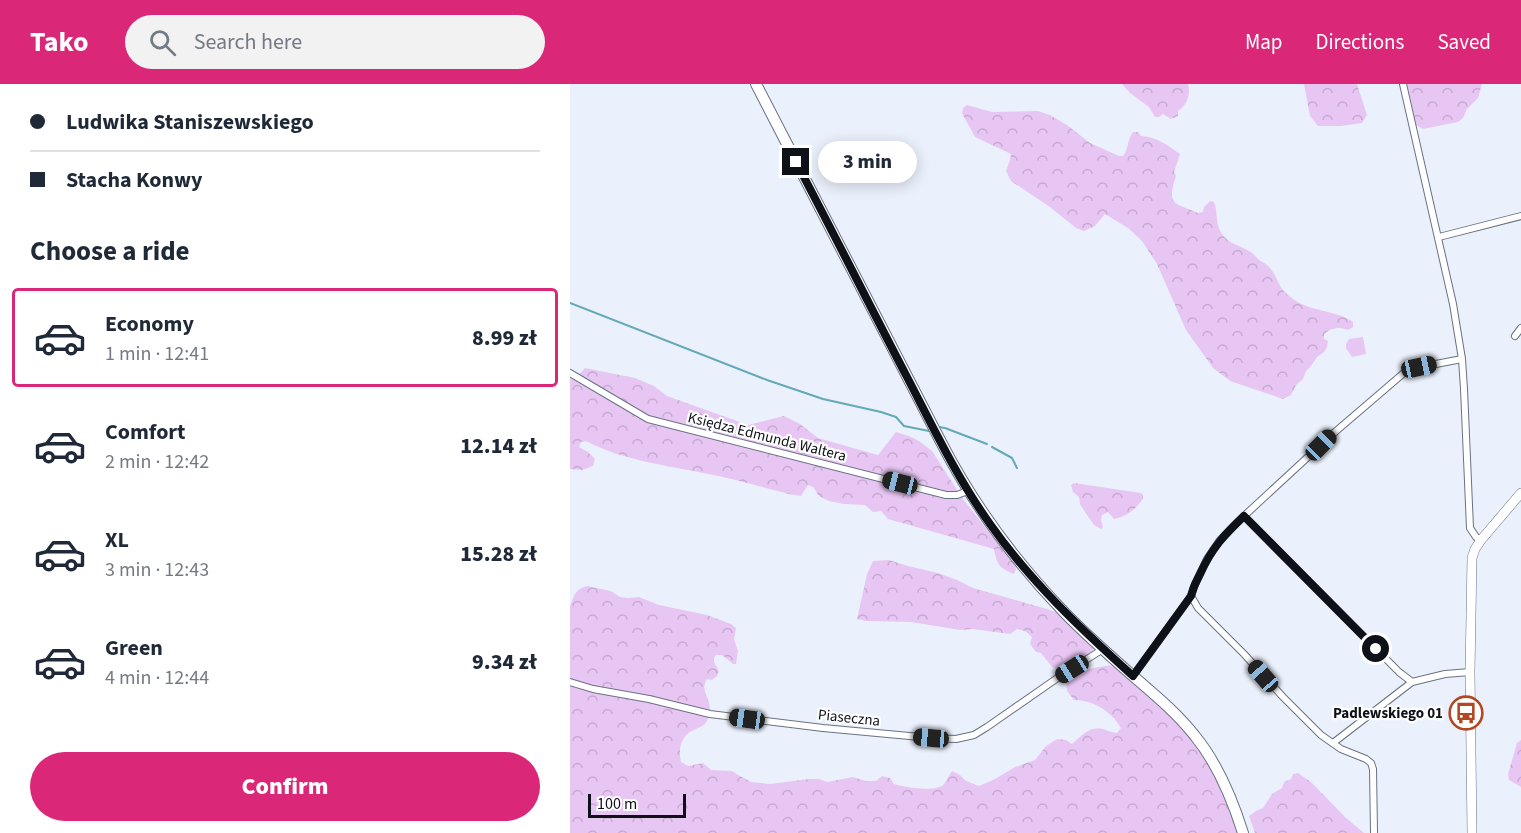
<!DOCTYPE html>
<html lang="en">
<head>
<meta charset="utf-8">
<style>
  :root { --surface:#fff; --page:#f2f2f3; --text:#1f2937; --muted:#747a83; --line:#e0e1e3; --accent:#db2777 }
  body { margin:0; font-family:"Source Sans 3",sans-serif; background:var(--page); color:var(--text); height:100vh; display:flex; flex-direction:column; font-size:22px; white-space:nowrap }
  * { box-sizing:border-box; margin:0 }
  p { font-size:20px; color:var(--muted) }
  .icon { flex:none; width:33px; height:33px; fill:none; stroke:currentColor; stroke-width:2; stroke-linecap:round; stroke-linejoin:round }
  .map { position:relative; flex:1; overflow:hidden }
  .drawer { display:flex; flex-direction:column; background:var(--surface); width:570px }
  .drawer>* { flex:none }
  .guide { display:grid; align-content:center; height:132px; padding:0 30px; background:var(--surface) }
  .scale { position:absolute; left:18px; bottom:15px; width:98px; box-sizing:border-box; padding-left:6px; border:3px solid #0e1117; border-top:0; font-size:16px; line-height:21px; white-space:nowrap; color:#0e1117; -webkit-text-stroke:4px #fefefe; paint-order:stroke }
  .end { position:absolute; width:27px; height:27px; margin:-14px; border:8px solid #0e1117; background:#fff; box-shadow:0 0 0 3px #fff }
  .from { border-radius:50% }
  .bubble { position:absolute; height:42px; border-radius:21px; background:var(--surface); box-shadow:0 3px 15px #0003; font-size:20px; font-weight:800; line-height:42px; text-align:center }
  .car { position:absolute; width:18px; height:36px; margin:-18px -9px; border-radius:8px; box-shadow:0 0 4px 2px #0007; background:linear-gradient(#222 24%,#8ab4d8 0 40%,#222 0 76%,#8ab4d8 0 86%,#222 0) }
  .guide b { display:flex; align-items:center; gap:21px; height:57px; font-size:22px }
  .guide b+b { border-top:2px solid var(--line) }
  .guide i { width:15px; height:15px; background:var(--text) }
  ul { padding:0; list-style:none }
  li { display:flex; align-items:center; gap:18px; height:99px; margin:0 12px 9px; padding:0 18px; border:3px solid transparent; border-radius:6px }
  li div { flex:1 }
  li b { display:block; font-size:22px }
  li em { font-style:normal; font-weight:800 }
  li.selected { border-color:var(--accent) }
  li>.icon { width:54px; height:54px; stroke-width:1.5 }
  h2 { padding:0 30px; font-size:27px; line-height:72px }
  .primary-button { display:flex; gap:12px; margin-top:auto; padding:12px 30px }
  .primary-button a { flex:1; height:69px; border-radius:36px; background:var(--accent); color:#fff; font-size:24px; font-weight:800; line-height:69px; text-align:center }
  header { display:flex; align-items:center; gap:36px; box-sizing:border-box; height:84px; padding:0 30px; background:var(--accent); color:#fff }
  header strong { font-size:28px }
  nav { display:flex; gap:33px; margin-inline-start:auto; font-size:21px }
  .search { width:420px; height:54px; background:var(--page); display:flex; align-items:center; gap:15px; box-sizing:border-box; padding:0 21px; border-radius:33px; color:var(--muted); font-size:22px }
  main { display:flex; flex:1; min-height:0 }
  .map>svg:first-child { display:block }
  .forest { fill:url(#forest-crowns) }
  .park { fill:#e8c6f4 }
  .lines { fill:none; stroke-linecap:round; stroke-linejoin:round }
  .stream { stroke:#63a9b6; stroke-width:2 }
  .street-casing { stroke:#697282; stroke-width:8 }
  .secondary-casing { stroke:#697282; stroke-width:10 }
  .primary-casing { stroke:#697282; stroke-width:12 }
  .street { stroke:#fff; stroke-width:6 }
  .secondary { stroke:#fff; stroke-width:9 }
  .primary { stroke:#fff; stroke-width:10 }
  .route { stroke:#0e1117; stroke-width:8 }
  .labels { text-anchor:middle; dominant-baseline:central; stroke-width:4.5; stroke-linejoin:round; paint-order:stroke }
  .street-label { font-size:15px; fill:#0e1117; stroke:#fefefe }
  .poi-label { font-size:15px; font-weight:bold; fill:#0e1117; stroke:#fefefe; text-anchor:end }
</style>
</head>
<body>
<header>
<strong>Tako</strong>
<div class="search"><svg class="icon" aria-label="search" viewBox="0 0 24 24"><circle cx="10" cy="10" r="6"/><path d="M15 15l6 6"/></svg>Search here</div>
<nav><a>Map</a><a>Directions</a><a>Saved</a></nav>
</header>
<main>
<section class="drawer">
<div class="guide">
<b><i class="from"></i>Ludwika Staniszewskiego</b>
<b><i></i>Stacha Konwy</b>
</div>
<h2>Choose a ride</h2>
<ul>
<li class="selected"><svg class="icon" aria-label="car" viewBox="0 0 24 24"><path d="M5 17H2v-5l4-1 3-4h7l3 4 3 1v5h-3M9 17h6M6 11h13"/><circle cx="7" cy="17" r="2"/><circle cx="17" cy="17" r="2"/></svg><div><b>Economy</b><p>1 min · 12:41</p></div><em>8.99 zł</em></li>
<li><svg class="icon" aria-label="car" viewBox="0 0 24 24"><path d="M5 17H2v-5l4-1 3-4h7l3 4 3 1v5h-3M9 17h6M6 11h13"/><circle cx="7" cy="17" r="2"/><circle cx="17" cy="17" r="2"/></svg><div><b>Comfort</b><p>2 min · 12:42</p></div><em>12.14 zł</em></li>
<li><svg class="icon" aria-label="car" viewBox="0 0 24 24"><path d="M5 17H2v-5l4-1 3-4h7l3 4 3 1v5h-3M9 17h6M6 11h13"/><circle cx="7" cy="17" r="2"/><circle cx="17" cy="17" r="2"/></svg><div><b>XL</b><p>3 min · 12:43</p></div><em>15.28 zł</em></li>
<li><svg class="icon" aria-label="car" viewBox="0 0 24 24"><path d="M5 17H2v-5l4-1 3-4h7l3 4 3 1v5h-3M9 17h6M6 11h13"/><circle cx="7" cy="17" r="2"/><circle cx="17" cy="17" r="2"/></svg><div><b>Green</b><p>4 min · 12:44</p></div><em>9.34 zł</em></li>
</ul>
<div class="primary-button"><a>Confirm</a></div>
</section>
<div class="map">
<svg width="951" height="749" viewBox="0 0 951 749">
  <defs>
    <pattern id="forest-crowns" width="20" height="18" patternUnits="userSpaceOnUse" patternTransform="scale(1.5)"><rect width="20" height="18" fill="#e8c6f4"/><path d="M2 6a3 3 0 1 1 6 0M12 15a3 3 0 1 1 6 0" fill="none" stroke="#c6a9d0"/></pattern>
  </defs>
  <rect width="100%" height="100%" fill="#ebf1fc"/>
  <!-- forest -->
  <g class="forest">
    <path d="M552,0H618C621,11 617,21 608,27V32L601,35L593,30L589,33H585L579,23L560,9Z"/>
    <polygon points="734,0 787,0 797,31 792,39 771,42 748,42 740,32"/>
    <polygon points="837,0 912,0 908,14 897,25 893,34 888,38 853,45 846,41"/>
    <path d="M397,21L422,28L468,27L480,31L497,41L520,59L549,72H553C559,65 557,55 563,48H568L571,52C585,52 599,62 610,70L604,88L606,92C596,123 605,118 628,129L633,128L634,123L640,117L644,118C648,128 645,140 652,150C659,160 669,161 679,167C683,169 686,173 689,176C692,178 695,179 697,181C705,188 707,197 712,205C715,209 722,214 726,217C744,228 769,227 783,238V243L778,246C768,242 761,244 754,250V255L758,257L757,263L754,268L747,273L741,282L736,287L733,295L726,301L721,311L713,315L660,297L643,284L616,246L587,180L572,157L558,144L535,130L525,142L514,147L506,144L480,123L441,97L436,87L440,76L441,70L405,53L392,29L393,24Z"/>
    <path d="M15,284L65,294L84,302L97,312L178,341L214,332L230,340L248,354L308,371L326,348L339,352L349,357L362,367L393,415L427,458L442,475L446,485L444,490C429,484 427,481 424,465L318,435L311,427L303,428L295,421L274,420L259,417L249,412L243,403L238,401L231,412L219,410C190,403 162,394 133,389C94,381 52,376 16,357L11,358L9,363L18,368L25,375L23,382L12,386L0,385V294L4,296Z"/>
    <path d="M504,399L571,409L573,411V415C566,425 556,433 544,435L538,428L532,431L531,436L533,443L531,445L524,441L515,428L510,420L509,413L503,408L501,401Z"/>
    <polygon points="319,476 338,482 368,489 387,496 403,504 477,525 488,529 524,563 520,571 491,585 482,583 471,569 466,568 460,560 462,553 455,547 447,545 440,550 403,545 390,546 341,538 296,537 287,535 297,490 303,477"/>
    <path d="M17,502L41,507L50,513L59,514L69,513L89,521L137,531L161,540L166,544L164,555L168,567L166,580H163L152,571H146L144,574V578L149,587L147,592L142,596L137,595C128,609 146,617 138,635C135,642 130,643 124,646C111,651 108,665 111,678L118,682L133,679L141,686L162,687L170,692L181,698L200,700L239,695H249L257,698L283,693L296,697H306L312,692L320,694L324,700C334,703 366,709 374,700C377,697 379,691 382,687L390,691L396,697L409,702L425,695L445,683L465,676L476,662L487,655L496,656L502,660C510,653 520,641 533,645C538,647 541,648 547,649L551,644C541,627 523,616 504,616L497,607L496,596C510,585 526,583 544,581L609,637L633,668L646,691L669,749H0V522C5,511 4,506 17,502Z"/>
    <polygon points="951,656 951,703 939,696 938,690 947,659"/>
    <polygon points="728,689 741,698 775,733 794,749 685,749 679,732 686,727 693,724 702,710 712,704 714,698 721,695 723,690"/>
  </g>
  <!-- park -->
  <polygon class="park" points="793,253 796,270 782,273 776,264 776,260 779,255"/>
  <g class="lines">
    <!-- stream -->
    <g class="stream">
      <polyline points="0,219 197,296 253,315 311,328 326,333 334,342 359,347"/>
      <polyline points="369,343 375,344 417,360"/>
      <polyline points="422,363 442,374 447,384"/>
    </g>
    <!-- street casing -->
    <g class="street-casing">
      <g id="street">
        <polyline points="833,0 883,220 892,275 894,305 900,444 906,453 911,456"/>
        <polyline points="869,153 951,132"/>
        <polyline points="945,252 951,244"/>
        <polyline points="0,289 78,335 376,411 387,411 398,407"/>
        <polyline points="674,432 829,588 842,598"/>
        <polyline points="621,512 628,524 674,570 713,613 751,651 771,665 796,675 801,679 803,685 804,748"/>
        <polyline points="563,592 621,512 623,505 637,475 650,456 674,432 765,348 835,288 845,284 892,275"/>
        <polyline points="0,598 23,605 79,615 140,630 253,644 361,654 386,655 404,651 417,643 486,595 533,565"/>
        <polyline points="763,659 842,598 875,590 900,588"/>
      </g>
    </g>
    <!-- secondary casing -->
    <g class="secondary-casing">
      <polyline id="secondary" points="902,749 900,588 902,474 905,465 911,456 951,409"/>
    </g>
    <!-- primary casing -->
    <g class="primary-casing">
      <path id="primary" d="M186,0L371,358C403,420 444,476 493,527C515,550 539,571 563,592C585,611 607,629 625,652C648,680 662,714 673,749"/>
    </g>
    <!-- street -->
    <use href="#street" class="street"/>
    <!-- secondary -->
    <use href="#secondary" class="secondary"/>
    <!-- primary -->
    <use href="#primary" class="primary"/>
  </g>
  <g class="lines">
    <!-- route -->
    <path class="route" d="M226,78C264,150 300,222 337,293C363,343 387,394 420,440C460,497 511,545 563,592L621,512C623,504 626,497 630,490C642,464 654,451 674,432L806,565"/>
  </g>
  <!-- icons -->
  <defs>
    <g id="bus-ring" transform="scale(1.725)"><circle r="9.5" fill="#fefefe" stroke="#b04923" stroke-width="1.5"/><path d="M-5-6H5V4H4V6H2V4H-2V6H-4V4H-5ZM-3.5-4V0h7V-4ZM-3.5 1.2v1.5H-2V1.2ZM2 1.2v1.5H3.5V1.2Z" fill="#b04923"/></g>
  </defs>
  <g fill-rule="evenodd">
    <use href="#bus-ring" x="896" y="629"/>
  </g>
  <g class="labels">
    <!-- street labels -->
    <g class="street-label">
      <text transform="translate(197 353) rotate(14)">Księdza Edmunda Waltera</text>
      <text transform="translate(279 634) rotate(6)">Piaseczna</text>
    </g>
    <!-- poi labels -->
    <g class="poi-label">
      <text x="873" y="629">Padlewskiego 01</text>
    </g>
  </g>
</svg>
<div class="scale">100 m</div>
<i class="end from" style="left:806px;top:565px"></i>
<i class="end" style="left:226px;top:78px"></i>
<div class="bubble" style="left:248px;top:57px;width:99px">3 min</div>
<i class="car" style="left:849px;top:283px;rotate:78deg"></i>
<i class="car" style="left:751px;top:361px;rotate:45deg"></i>
<i class="car" style="left:330px;top:399px;rotate:284deg"></i>
<i class="car" style="left:502px;top:585px;rotate:238deg"></i>
<i class="car" style="left:693px;top:592px;rotate:319deg"></i>
<i class="car" style="left:177px;top:635px;rotate:278deg"></i>
<i class="car" style="left:361px;top:654px;rotate:275deg"></i>
</div>
</main>
</body>
</html>
